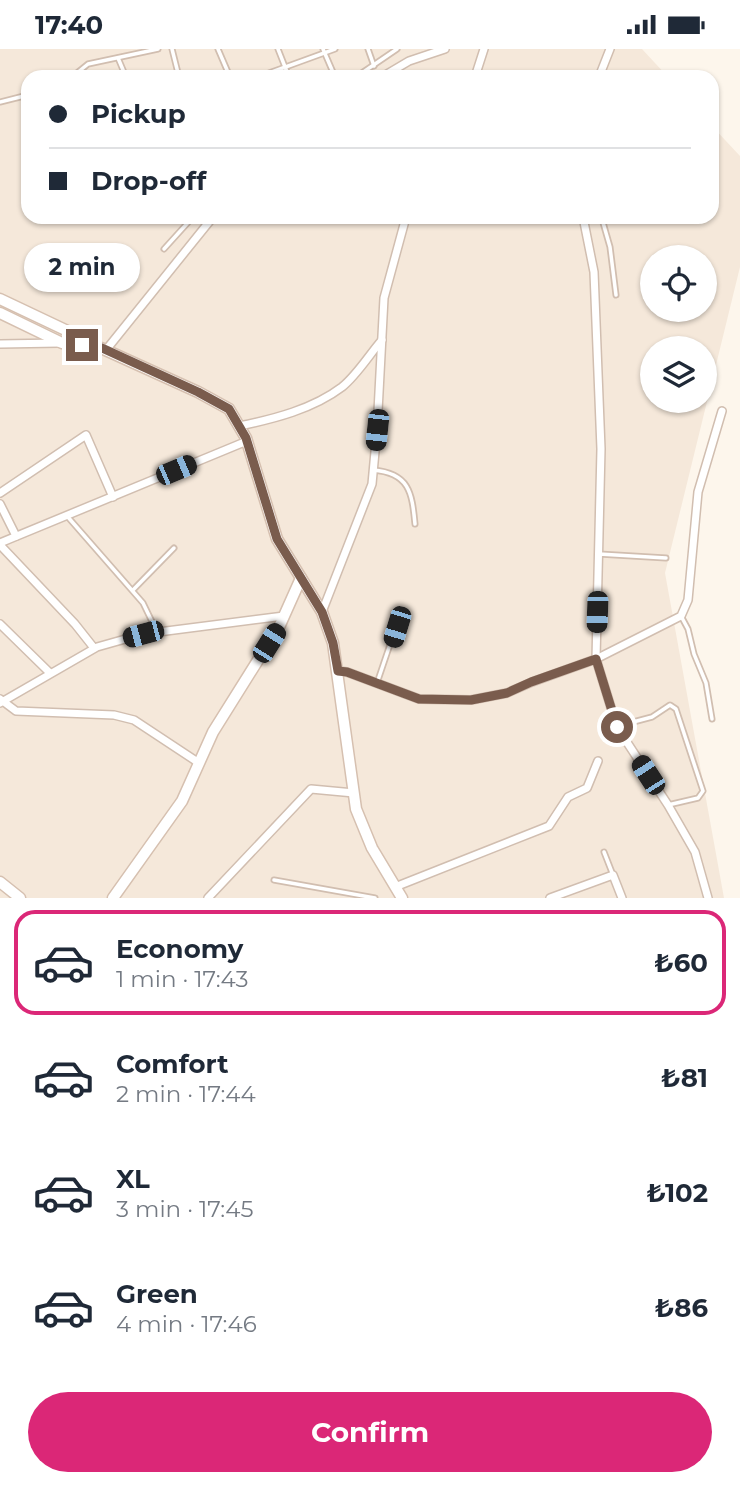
<!DOCTYPE html>
<html lang="en">
<head>
<meta charset="utf-8">
<style>
  :root { --surface:#fff; --page:#f6f6f7; --text:#1f2937; --muted:#747a83; --line:#e0e1e3; --accent:#db2777 }
  body { margin:0; font-family:Montserrat,sans-serif; background:var(--page); color:var(--text); height:100vh; display:flex; flex-direction:column; font-size:26px; white-space:nowrap }
  * { box-sizing:border-box; margin:0 }
  p { font-size:23px; color:var(--muted) }
  .icon { flex:none; width:38px; height:38px; fill:none; stroke:currentColor; stroke-width:2; stroke-linecap:round; stroke-linejoin:round }
  .map { position:relative; height:849px; overflow:hidden }
  .sheet { display:flex; flex-direction:column; background:var(--surface); flex:1 }
  .sheet>* { flex:none }
  .hud { position:absolute; left:21px; top:21px; width:698px; height:154px; border-radius:21px; box-shadow:0 2px 5px #0004; display:grid; align-content:center; height:154px; padding:0 28px; background:var(--surface) }
  .buttons { position:absolute; left:640px; top:196px; display:grid; gap:14px }
  .buttons a { display:grid; place-items:center; width:77px; height:77px; border-radius:50%; background:var(--surface); box-shadow:0 2px 5px #0004; font-size:35px }
  .end { position:absolute; width:32px; height:32px; margin:-16px; border:9px solid #7a5c4d; background:#fff; box-shadow:0 0 0 4px #fff }
  .from { border-radius:50% }
  .bubble { position:absolute; height:49px; border-radius:24px; background:var(--surface); box-shadow:0 2px 5px #0004; font-size:23px; font-weight:700; line-height:49px; text-align:center }
  .car { position:absolute; width:21px; height:42px; margin:-21px -10px; border-radius:9px; box-shadow:0 0 5px 2px #0007; background:linear-gradient(#222 24%,#8ab4d8 0 40%,#222 0 76%,#8ab4d8 0 86%,#222 0) }
  .hud b { display:flex; align-items:center; gap:24px; height:66px; font-size:26px }
  .hud b+b { border-top:2px solid var(--line) }
  .hud i { width:18px; height:18px; background:var(--text) }
  ul { padding:12px 0 0; list-style:none }
  li { display:flex; align-items:center; gap:21px; height:105px; margin:0 14px 10px; padding:0 14px; border:4px solid transparent; border-radius:21px }
  li div { flex:1 }
  li b { display:block; font-size:26px }
  li em { font-style:normal; font-weight:700 }
  li.selected { border-color:var(--accent) }
  li>.icon { width:63px; height:63px; stroke-width:1.5 }
  .primary-button { display:flex; gap:14px; margin-top:auto; padding:14px 28px }
  .primary-button a { flex:1; height:80px; border-radius:42px; background:var(--accent); color:#fff; font-size:28px; font-weight:700; line-height:80px; text-align:center }
  .status { display:flex; justify-content:space-between; align-items:center; height:49px; padding:0 35px; background:var(--surface); direction:ltr }
  .status svg { height:19px; fill:currentColor }
  .map>svg:first-child { display:block }
  .residential { fill:#f5e8da; fill-rule:evenodd }
  .lines { fill:none; stroke-linecap:round; stroke-linejoin:round }
  .lane-casing { stroke:#d1beb0; stroke-width:7 }
  .street-casing { stroke:#d1beb0; stroke-width:10 }
  .secondary-casing { stroke:#d6c0b0; stroke-width:13 }
  .lane { stroke:#fff; stroke-width:3.5 }
  .street { stroke:#fff; stroke-width:7 }
  .secondary { stroke:#fff; stroke-width:10 }
  .route { stroke:#7a5c4d; stroke-width:9 }
</style>
</head>
<body>
<div class="status"><b>17:40</b><svg viewBox="0 0 49 12"><path d="M0 12V9h3v3zM5 12V6h3v6zM10 12V3h3v9zM15 12V0h3v12zM26 1h20v11H26zM47 4h2v5h-2z"/></svg></div>
<div class="map">
<svg width="740" height="849" viewBox="0 0 740 849">
  <rect width="100%" height="100%" fill="#fdf6ec"/>
  <!-- residential -->
  <path class="residential" d="M0,0H642L668,28H28V168H712V77L740,107V218L665,524L724,849H0ZM653,208H705V261H653ZM653,299H705V352H653Z"/>
  <g class="lines">
    <!-- lane casing -->
    <g class="lane-casing">
      <g id="lane">
        <polyline points="172,0 179,28"/>
        <polyline points="218,0 230,28"/>
        <polyline points="278,0 289,28"/>
        <polyline points="323,0 335,28"/>
        <polyline points="368,0 374,17"/>
        <polyline points="118,9 126,28"/>
        <polyline points="72,28 88,15 158,0"/>
        <polyline points="258,28 335,0"/>
        <polyline points="356,28 397,0"/>
        <polyline points="0,53 28,46"/>
        <polyline points="602,170 610,198 616,246"/>
        <polyline points="586,172 602,170 694,168"/>
        <polyline points="164,200 193,168"/>
        <path d="M373,421C409,424 412,443 415,475"/>
        <polyline points="67,467 143,554 157,583"/>
        <polyline points="599,505 666,509"/>
        <polyline points="133,541 174,499"/>
        <polyline points="681,567 688,580 694,605 706,634 712,670"/>
        <polyline points="377,634 401,563"/>
        <polyline points="618,677 652,668 670,656 676,660 703,742 698,749 668,756"/>
        <polyline points="604,803 613,826"/>
        <polyline points="274,831 375,849"/>
      </g>
    </g>
    <!-- street casing -->
    <g class="street-casing">
      <g id="street">
        <polyline points="382,28 409,12 445,0"/>
        <polyline points="475,28 484,0"/>
        <polyline points="599,28 610,0"/>
        <polyline points="583,168 594,223 601,400 596,610 617,678 668,756 695,803 708,849"/>
        <polyline points="0,295 59,294"/>
        <polyline points="106,301 213,168"/>
        <path d="M239,377C274,370 313,360 342,338C357,326 369,306 382,291"/>
        <polyline points="0,444 86,386 113,448"/>
        <polyline points="0,455 16,487"/>
        <polyline points="0,494 247,392"/>
        <polyline points="0,496 75,575 94,599"/>
        <polyline points="322,563 372,435 377,381 384,249 406,168"/>
        <polyline points="0,575 50,624"/>
        <polyline points="338,622 347,623 419,650 471,651 507,644 532,633 596,610 681,567 688,551 698,443 722,362"/>
        <polyline points="0,650 16,662 114,666 134,671 199,714"/>
        <polyline points="0,654 97,598 143,585 284,567"/>
        <polyline points="395,838 549,777 568,748 587,739 598,712"/>
        <polyline points="208,849 311,740 354,744"/>
        <polyline points="550,849 613,826 622,849"/>
      </g>
    </g>
    <!-- secondary casing -->
    <g class="secondary-casing">
      <g id="secondary">
        <polyline points="0,250 95,295"/>
        <polyline points="0,264 62,294 101,299 198,343 229,360 246,389 277,490 322,563 333,594 356,760 372,799 402,849"/>
        <polyline points="0,833 20,849"/>
        <polyline points="113,849 182,752 213,683 280,576 301,529"/>
      </g>
    </g>
    <!-- lane -->
    <use href="#lane" class="lane"/>
    <!-- street -->
    <use href="#street" class="street"/>
    <!-- secondary -->
    <use href="#secondary" class="secondary"/>
  </g>
  <g class="lines">
    <!-- route -->
    <polyline class="route" points="82,296 102,299 198,343 229,360 246,389 277,490 322,563 333,594 338,622 347,623 419,650 471,651 507,644 531,633 596,610 617,678"/>
  </g>
</svg>
<div class="buttons">
<a><svg class="icon" aria-label="locate" viewBox="0 0 24 24"><circle cx="12" cy="12" r="6"/><path d="M12 2v4M12 18v4M2 12h4M18 12h4"/></svg></a>
<a><svg class="icon" aria-label="layers" viewBox="0 0 24 24"><path d="M12 4l9 5-9 5-9-5zM3 14l9 5 9-5"/></svg></a>
</div>
<i class="end from" style="left:617px;top:678px"></i>
<i class="end" style="left:82px;top:296px"></i>
<div class="bubble" style="left:24px;top:194px;width:116px">2 min</div>
<i class="car" style="left:377px;top:381px;rotate:186deg"></i>
<i class="car" style="left:176px;top:421px;rotate:67deg"></i>
<i class="car" style="left:597px;top:563px;rotate:182deg"></i>
<i class="car" style="left:397px;top:578px;rotate:197deg"></i>
<i class="car" style="left:143px;top:585px;rotate:255deg"></i>
<i class="car" style="left:269px;top:594px;rotate:32deg"></i>
<i class="car" style="left:648px;top:726px;rotate:327deg"></i>
<div class="hud">
<b><i class="from"></i>Pickup</b>
<b><i></i>Drop-off</b>
</div>
</div>
<section class="sheet">
<ul>
<li class="selected"><svg class="icon" aria-label="car" viewBox="0 0 24 24"><path d="M5 17H2v-5l4-1 3-4h7l3 4 3 1v5h-3M9 17h6M6 11h13"/><circle cx="7" cy="17" r="2"/><circle cx="17" cy="17" r="2"/></svg><div><b>Economy</b><p>1 min · 17:43</p></div><em>₺60</em></li>
<li><svg class="icon" aria-label="car" viewBox="0 0 24 24"><path d="M5 17H2v-5l4-1 3-4h7l3 4 3 1v5h-3M9 17h6M6 11h13"/><circle cx="7" cy="17" r="2"/><circle cx="17" cy="17" r="2"/></svg><div><b>Comfort</b><p>2 min · 17:44</p></div><em>₺81</em></li>
<li><svg class="icon" aria-label="car" viewBox="0 0 24 24"><path d="M5 17H2v-5l4-1 3-4h7l3 4 3 1v5h-3M9 17h6M6 11h13"/><circle cx="7" cy="17" r="2"/><circle cx="17" cy="17" r="2"/></svg><div><b>XL</b><p>3 min · 17:45</p></div><em>₺102</em></li>
<li><svg class="icon" aria-label="car" viewBox="0 0 24 24"><path d="M5 17H2v-5l4-1 3-4h7l3 4 3 1v5h-3M9 17h6M6 11h13"/><circle cx="7" cy="17" r="2"/><circle cx="17" cy="17" r="2"/></svg><div><b>Green</b><p>4 min · 17:46</p></div><em>₺86</em></li>
</ul>
<div class="primary-button"><a>Confirm</a></div>
</section>
</body>
</html>
